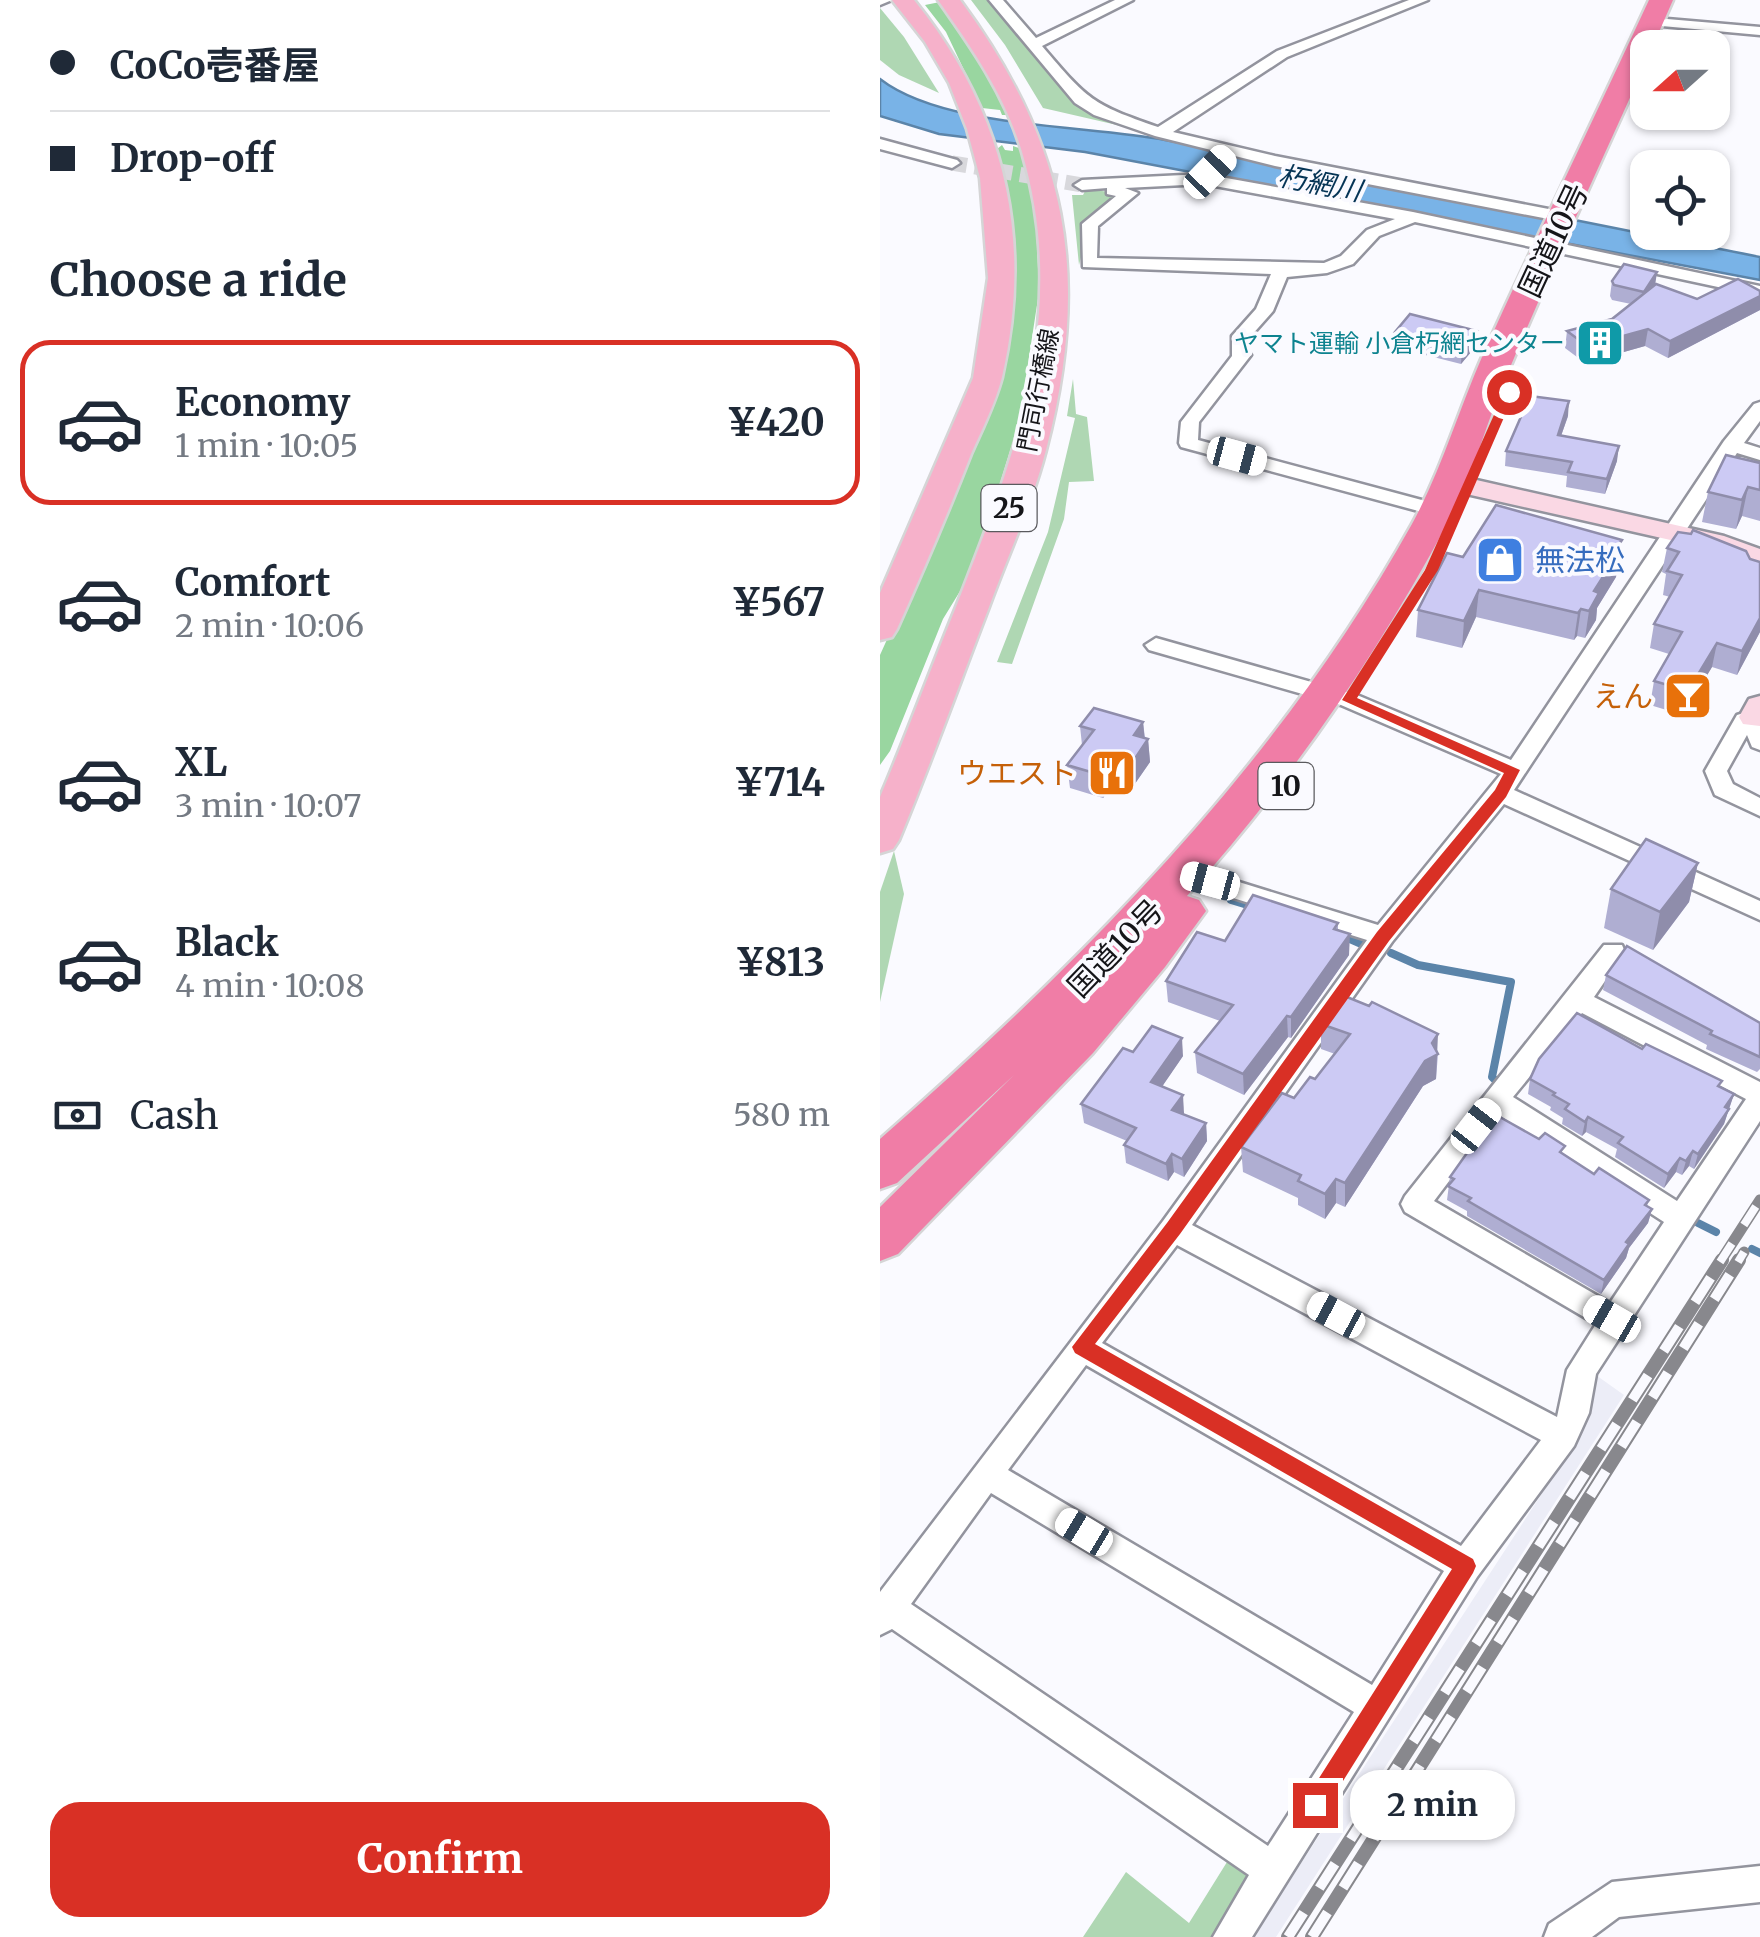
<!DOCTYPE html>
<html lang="en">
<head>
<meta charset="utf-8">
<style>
  :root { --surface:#fff; --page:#f6f6f7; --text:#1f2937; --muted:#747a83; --line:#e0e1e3; --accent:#d93025 }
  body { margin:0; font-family:Merriweather,"Noto Sans JP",serif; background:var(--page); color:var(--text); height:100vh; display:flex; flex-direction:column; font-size:38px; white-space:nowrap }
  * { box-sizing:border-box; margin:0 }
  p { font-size:32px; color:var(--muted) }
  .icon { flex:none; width:55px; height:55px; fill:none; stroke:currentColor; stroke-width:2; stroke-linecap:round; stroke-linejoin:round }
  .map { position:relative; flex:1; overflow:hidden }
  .panel { display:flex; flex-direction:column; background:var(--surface); width:880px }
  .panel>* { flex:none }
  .guide { display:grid; align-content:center; height:220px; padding:0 50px; background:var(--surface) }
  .needle { width:65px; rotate:249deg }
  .tools { position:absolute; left:750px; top:30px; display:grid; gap:20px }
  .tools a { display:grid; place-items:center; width:100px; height:100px; border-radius:20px; background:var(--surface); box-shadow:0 2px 8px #0004; font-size:50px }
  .end { position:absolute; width:45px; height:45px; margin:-22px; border:12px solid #d93025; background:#fff; box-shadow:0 0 0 5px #fff }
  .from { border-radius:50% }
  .bubble { position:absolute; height:70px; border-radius:30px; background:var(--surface); box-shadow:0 2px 8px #0004; font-size:32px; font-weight:700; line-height:70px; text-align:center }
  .car { position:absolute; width:30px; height:60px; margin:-30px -15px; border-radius:12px; box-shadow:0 0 8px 2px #0007; background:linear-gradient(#fff 24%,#345 0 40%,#fff 0 76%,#345 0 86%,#fff 0) }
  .guide b { display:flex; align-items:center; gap:35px; height:95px; font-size:38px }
  .guide b+b { border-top:2px solid var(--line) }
  .guide i { width:25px; height:25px; background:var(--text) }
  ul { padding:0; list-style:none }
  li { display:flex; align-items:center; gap:30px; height:165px; margin:0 20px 15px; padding:0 30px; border:5px solid transparent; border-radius:30px }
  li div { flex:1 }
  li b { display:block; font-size:38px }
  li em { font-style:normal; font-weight:700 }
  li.active { border-color:var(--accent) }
  li>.icon { width:90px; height:90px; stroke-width:1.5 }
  h2 { padding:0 50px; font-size:45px; line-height:120px }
  .pay { display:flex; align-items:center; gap:25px; height:110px; padding:0 50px; font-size:38px }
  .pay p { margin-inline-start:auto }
  .action { display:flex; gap:20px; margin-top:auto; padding:20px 50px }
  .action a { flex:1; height:115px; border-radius:30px; background:var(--accent); color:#fff; font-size:40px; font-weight:700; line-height:115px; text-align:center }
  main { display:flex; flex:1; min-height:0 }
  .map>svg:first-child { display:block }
  .built { fill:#ecedf7 }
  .green { fill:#afd7b3 }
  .forest { fill:#99d6a0 }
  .water { fill:#79b3e7; stroke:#5b84a9; stroke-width:2.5 }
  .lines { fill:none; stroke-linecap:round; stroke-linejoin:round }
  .stream { stroke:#5b84a9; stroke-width:8 }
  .street-tunnel { stroke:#d8d8dc; stroke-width:15; stroke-dasharray:15 8; stroke-linecap:butt }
  .street-casing { stroke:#93949e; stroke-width:5 }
  .secondary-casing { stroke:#93949e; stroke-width:5 }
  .primary-casing { stroke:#d5d5d6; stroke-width:5 }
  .highway-casing { stroke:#d5d5d6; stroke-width:5 }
  .street { fill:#fff; fill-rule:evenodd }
  .secondary { fill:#fad8e4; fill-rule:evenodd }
  .primary { fill:#f6b1ca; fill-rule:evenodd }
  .highway { fill:#f07da6; fill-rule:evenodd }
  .rail-far1-casing { stroke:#88888d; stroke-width:11 }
  .rail-casing { stroke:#88888d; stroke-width:14 }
  .rail-far1 { stroke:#fafaff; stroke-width:8; stroke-dasharray:22; stroke-linecap:butt }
  .rail { stroke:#fafaff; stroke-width:10; stroke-dasharray:29; stroke-linecap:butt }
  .wall { fill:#afaed2 }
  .shaded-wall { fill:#8f8dab }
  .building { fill:#cccaf4; stroke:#8f8dab; stroke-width:2.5 }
  .route { fill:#d93025 }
  .labels { text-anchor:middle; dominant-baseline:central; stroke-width:8; stroke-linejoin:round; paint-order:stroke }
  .far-culture-label { font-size:25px; fill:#0d838f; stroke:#fafaff; text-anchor:end }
  .far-street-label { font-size:25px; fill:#151519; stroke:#fafaff }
  .far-water-label { font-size:28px; font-style:italic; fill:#053455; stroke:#fafaff }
  .shield { fill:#fafaff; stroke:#5a5a5e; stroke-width:2.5 }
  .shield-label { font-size:28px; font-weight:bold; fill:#151519 }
  .street-label { font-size:30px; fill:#151519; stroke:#fafaff }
  .shop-label { font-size:30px; fill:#366cbe; stroke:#fafaff; text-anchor:start }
  .food-label { font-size:30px; fill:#c56008; stroke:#fafaff; text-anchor:end }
</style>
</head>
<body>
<main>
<section class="panel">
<div class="guide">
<b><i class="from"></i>CoCo壱番屋</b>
<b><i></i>Drop-off</b>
</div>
<h2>Choose a ride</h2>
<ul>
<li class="active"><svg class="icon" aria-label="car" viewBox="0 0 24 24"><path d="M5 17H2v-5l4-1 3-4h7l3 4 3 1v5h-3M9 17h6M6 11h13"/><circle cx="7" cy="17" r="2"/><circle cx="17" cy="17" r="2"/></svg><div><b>Economy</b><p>1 min · 10:05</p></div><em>¥420</em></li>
<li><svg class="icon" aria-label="car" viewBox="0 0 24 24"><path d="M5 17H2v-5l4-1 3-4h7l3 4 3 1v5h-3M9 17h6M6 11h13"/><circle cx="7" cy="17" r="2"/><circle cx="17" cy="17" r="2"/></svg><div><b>Comfort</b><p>2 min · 10:06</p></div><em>¥567</em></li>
<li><svg class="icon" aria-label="car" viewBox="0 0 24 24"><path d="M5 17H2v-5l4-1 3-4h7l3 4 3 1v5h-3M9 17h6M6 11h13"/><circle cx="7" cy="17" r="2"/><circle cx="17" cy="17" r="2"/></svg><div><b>XL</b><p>3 min · 10:07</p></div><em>¥714</em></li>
<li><svg class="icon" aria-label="car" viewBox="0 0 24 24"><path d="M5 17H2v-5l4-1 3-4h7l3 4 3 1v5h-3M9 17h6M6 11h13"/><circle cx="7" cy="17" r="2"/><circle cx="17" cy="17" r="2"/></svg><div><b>Black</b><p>4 min · 10:08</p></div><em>¥813</em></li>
</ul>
<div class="pay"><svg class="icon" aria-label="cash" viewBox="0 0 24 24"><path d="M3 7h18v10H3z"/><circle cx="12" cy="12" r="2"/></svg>Cash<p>580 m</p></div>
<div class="action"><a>Confirm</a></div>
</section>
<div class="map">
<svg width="880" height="1937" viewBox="0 0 880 1937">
  <rect width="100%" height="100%" fill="#fafaff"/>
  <!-- built -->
  <polygon class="built" points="713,1373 744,1395 396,1937 373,1937 704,1429"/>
  <!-- green -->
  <g class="green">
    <polygon points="91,0 108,0 190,98 263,131 163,108 125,45"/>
    <polygon points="0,8 24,37 59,93 19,75 0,60"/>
    <polygon points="206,189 246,194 207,224 206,257 201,257 199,265 192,195 203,195"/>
    <polygon points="193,379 196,414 207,417 214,481 189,482 184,519 132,664 117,662 168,532 195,418 187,416"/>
    <polygon points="14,851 24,894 0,1002 0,892"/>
    <polygon points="347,1862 367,1876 372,1896 344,1937 203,1937 246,1872 309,1923"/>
  </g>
  <!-- forest -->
  <g class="forest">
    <polygon points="60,2 113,82 129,115 122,115 120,110 102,108 66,32 45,5"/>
    <polygon points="122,145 125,150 133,151 133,146 142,149 156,223 159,292 139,422 93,570 63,619 10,751 0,765 0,655 103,427 129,321 133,239 117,149"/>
  </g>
  <!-- water -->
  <path class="water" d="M0,79C63,128 205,125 285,140C484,177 682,218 880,257V280L205,152L59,134L0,116Z"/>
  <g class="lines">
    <!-- stream -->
    <g class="stream">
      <polyline points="351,900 374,907"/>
      <polyline points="463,936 486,946"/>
      <polyline points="511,953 538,965 631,982 612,1077 615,1080"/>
      <polyline points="818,1223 836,1232"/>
      <polyline points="872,1249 880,1253"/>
    </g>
    <!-- street-tunnel -->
    <polyline class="street-tunnel" points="72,163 202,185"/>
    <!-- street casing -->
    <g class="street-casing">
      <g id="street">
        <polygon points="0,0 12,0 0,5"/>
        <path d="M109,0H123L156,38L235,0H253L162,46C208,100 211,104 278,127L397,51L529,0H548L407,57L293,132L395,156L684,212L692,217L684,222L395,166L275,136L214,115L195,103Z"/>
        <polygon points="787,19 880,27 880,35 782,26 782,20"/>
        <polygon points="0,139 77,160 80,163 72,168 0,149"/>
        <path d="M324,174L533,212L880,286V296L535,222L499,236L473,264L447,273L407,277L393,311L370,337L367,350L371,355L319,422L318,440L564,506V514L557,516L301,447L299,443L301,422L352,356V336L376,309L391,274L203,267L202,224L236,196L227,194V188L202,190L194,185L202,180ZM324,184L515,219L487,230L461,256L444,263L217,258L218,226L258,193L245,188Z"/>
        <path d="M880,402V421L864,443L880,448V460L857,453L634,790L880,901V920L624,804L512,942L312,1225L677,1417L687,1370L716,1324L525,1212L521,1204L525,1196L724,945H742L745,952L714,997L880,1082V1121L716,1374L709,1413L694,1446L597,1577L372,1937H333L369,1875L12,1629L0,1635V1592L283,1221L487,940L296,880L292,874L296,868L304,865L498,925L621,774L461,705L269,650L265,645L276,638L477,695L631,760L844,441L874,404ZM702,1013L866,1099L797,1201L633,1097ZM619,1115L784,1222L730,1303L554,1201ZM297,1245L661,1440L581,1546L222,1343ZM206,1365L564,1571L492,1685L128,1470ZM111,1493L474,1712L388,1846L31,1604Z"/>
        <polygon points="874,710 880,711 880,750 872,747 867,735 847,771 853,784 880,798 880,816 835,795 825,771 857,715"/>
        <polygon points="880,1866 880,1902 739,1917 712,1937 664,1937 669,1924 732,1882"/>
      </g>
    </g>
    <!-- secondary casing -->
    <g class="secondary-casing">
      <g id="secondary">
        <polygon points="570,474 844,536 880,549 880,568 826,548 560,488 557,482 560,476"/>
        <polygon points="880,696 880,726 863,724 859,717 869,699"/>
      </g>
    </g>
    <!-- primary casing -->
    <g class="primary-casing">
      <g id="primary">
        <path d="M12,0H34C124,111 154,237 122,377C115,404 102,429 91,454C68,513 43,571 17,629L12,637L0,640V593L93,378L108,278L100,178L87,129L69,83L45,42Z"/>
        <path d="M58,0H80C187,144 212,275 166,450C152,504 128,555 109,607C79,685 51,763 19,840L13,849L0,853V797C27,734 50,670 76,607C135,457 190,315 142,152C125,95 92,48 58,0Z"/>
      </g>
    </g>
    <!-- highway casing -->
    <g class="highway-casing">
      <path id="highway" d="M769,0H793L772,48H768V58C720,164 671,270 626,377C605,425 593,478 567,524C496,657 408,784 307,896L319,900L326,911L285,967L213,1053L18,1254L0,1261V1207L134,1075L17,1183L0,1189V1139C205,959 398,765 532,524C561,471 578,412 602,357C656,237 714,119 769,0Z"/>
    </g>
    <!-- street -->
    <use href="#street" class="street"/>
    <!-- secondary -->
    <use href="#secondary" class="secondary"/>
    <!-- primary -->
    <use href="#primary" class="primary"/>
    <!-- highway -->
    <use href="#highway" class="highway"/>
    <!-- rail-far1 casing -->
    <g class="rail-far1-casing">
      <g id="rail-far1">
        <polyline points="840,1262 880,1200"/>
        <polyline points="858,1262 864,1252"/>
      </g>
    </g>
    <!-- rail casing -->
    <g class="rail-casing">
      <g id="rail">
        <polyline points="408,1937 842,1260"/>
        <polyline points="432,1937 859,1260"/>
      </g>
    </g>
    <!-- rail-far1 -->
    <use href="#rail-far1" class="rail-far1"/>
    <!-- rail -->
    <use href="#rail" class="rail"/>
  </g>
  <!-- wall -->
  <g class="wall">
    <polygon points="732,281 775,285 817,299 880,291 880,310 788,358 765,346 705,363 685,348 687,331 732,319 751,304 732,300 730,296"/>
    <polygon points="597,331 596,346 581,364 514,347 515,332"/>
    <polygon points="688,416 681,436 737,461 725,494 686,487 687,476 625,466 626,451"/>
    <polygon points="880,463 880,521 862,516 856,529 822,522 828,492"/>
    <polygon points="742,540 736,577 717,608 716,620 705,638 697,636 694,640 596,617 582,648 536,637 538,610 583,557"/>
    <polygon points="787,548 870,559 880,562 880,632 857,675 832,667 803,715 770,705 774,681 789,654 770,648 774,624 790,597 783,595 786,574 782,572"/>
    <polygon points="263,722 265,738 268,739 270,762 252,788 234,783 223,798 190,788 187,765 202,745 200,726"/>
    <polygon points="818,863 809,902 773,950 724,928 731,889"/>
    <polygon points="458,923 458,930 469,955 411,1038 408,1037 364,1095 317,1073 315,1052 340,1021 288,1002 286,981 345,941"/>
    <polygon points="726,975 880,1023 880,1069 877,1072 826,1049 827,1045 723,990"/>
    <polygon points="441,1024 557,1051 558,1054 556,1079 543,1086 465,1207 456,1203 445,1219 418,1205 418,1198 363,1172 361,1147 435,1079 455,1054 441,1049"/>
    <polygon points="762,1049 854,1094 844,1124 814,1169 809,1166 802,1175 796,1172 784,1188 735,1157 737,1149 706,1132 702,1136 682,1124 683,1118 670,1110 671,1107 648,1094 650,1079"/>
    <polygon points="253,1052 303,1056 282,1086 304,1113 303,1114 326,1123 327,1141 304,1177 294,1172 288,1181 246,1163 244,1145 247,1141 204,1123 201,1104"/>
    <polygon points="683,1154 714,1174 769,1200 767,1206 772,1209 768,1223 749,1248 746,1258 721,1294 587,1216 587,1211 567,1200 570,1177"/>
  </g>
  <!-- shaded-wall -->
  <g class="shaded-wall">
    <polygon points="777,272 775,286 762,307 764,292"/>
    <polygon points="880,296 880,310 788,358 790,341"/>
    <polygon points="768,329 765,346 705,363 707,346"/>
    <polygon points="597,331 596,346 581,364 582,349"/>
    <polygon points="689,401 688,416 676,450 678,435"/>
    <polygon points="739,446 737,461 725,494 727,479"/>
    <polygon points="868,487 862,516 856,529 862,500"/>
    <polygon points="742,540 736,577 717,608 716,620 705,638 709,611 714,591"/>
    <polygon points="599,590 596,617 582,648 584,621"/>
    <polygon points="701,609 697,636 694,640 698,613"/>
    <polygon points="880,618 880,632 857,675 862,651"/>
    <polygon points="837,643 832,667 803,715 808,691"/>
    <polygon points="263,722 265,743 268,739 270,762 252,788 250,766 254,735"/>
    <polygon points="231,761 234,783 223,798 221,775"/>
    <polygon points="818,863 809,902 773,950 780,912"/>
    <polygon points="470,934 469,955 411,1038 411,1017"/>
    <polygon points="407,1016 408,1037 364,1095 363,1074"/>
    <polygon points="558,1034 556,1079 543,1086 465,1207 465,1183"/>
    <polygon points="302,1038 303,1056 273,1100 271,1082"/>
    <polygon points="854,1094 844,1124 814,1169 818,1154 845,1107"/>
    <polygon points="303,1095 304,1113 294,1128 292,1110"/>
    <polygon points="708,1117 706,1132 702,1136 705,1122"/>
    <polygon points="326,1123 327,1141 304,1177 302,1159"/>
    <polygon points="813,1151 809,1166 802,1175 806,1161"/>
    <polygon points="292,1154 294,1172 288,1181 286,1164"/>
    <polygon points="800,1158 796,1172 784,1188 788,1174"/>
    <polygon points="456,1179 456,1203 445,1219 445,1194"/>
    <polygon points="772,1209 768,1223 749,1248 746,1258 721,1294 724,1280 746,1242"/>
  </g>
  <!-- building -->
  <g class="building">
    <polygon points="744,264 777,272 764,292 734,285 732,281"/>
    <polygon points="858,279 880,291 880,296 790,341 768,329 707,346 687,331 732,319 776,284 817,299"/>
    <polygon points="530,314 597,331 582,349 515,332"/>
    <polygon points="650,396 689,401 678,435 739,446 727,479 688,472 692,462 626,451"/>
    <polygon points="846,455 880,463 880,490 868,487 862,500 828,492"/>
    <polygon points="616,505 742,540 736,549 740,550 714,591 719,593 709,611 701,609 698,613 599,590 584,621 538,610 567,553 583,557"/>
    <polygon points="813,530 866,551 870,559 880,562 880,618 862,651 837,643 808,691 774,681 802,632 774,624 802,575 787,571 799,552 787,548 798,532 811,534"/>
    <polygon points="214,708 263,722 254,735 268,739 250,766 231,761 221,775 187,765 214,730 200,726"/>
    <polygon points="766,839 818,863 780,912 731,889"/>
    <polygon points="373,895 458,923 454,929 470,934 411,1017 407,1016 363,1074 315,1052 353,1005 286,981 317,932 345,941"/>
    <polygon points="747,946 880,1023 880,1057 830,1034 832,1031 726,975"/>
    <polygon points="462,995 489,1006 492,1002 558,1034 552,1043 558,1054 545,1061 465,1183 456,1179 445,1194 418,1181 421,1175 361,1147 402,1093 414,1098 430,1077 435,1079 470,1034 441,1024"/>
    <polygon points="697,1013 762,1049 766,1044 842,1081 838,1086 854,1094 845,1107 849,1109 818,1154 813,1151 806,1161 800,1158 788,1174 738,1143 743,1137 708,1117 705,1122 685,1109 689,1104 673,1095 675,1093 650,1079 659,1059"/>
    <polygon points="272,1026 302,1038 271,1082 303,1095 292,1110 326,1123 302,1159 292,1154 286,1164 244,1145 256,1128 201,1104 243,1048 253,1052"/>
    <polygon points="618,1116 659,1139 665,1133 685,1146 680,1152 714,1174 719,1168 769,1200 765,1205 772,1209 746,1242 749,1244 724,1280 588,1201 591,1198 568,1186 574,1179 570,1177 611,1119"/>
  </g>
  <!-- route -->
  <polygon class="route" points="625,390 635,392 558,570 477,698 640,770 626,797 509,941 300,1234 215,1344 593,1559 596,1566 593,1573 443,1813 435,1816 427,1813 423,1805 427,1797 572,1569 195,1353 192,1347 287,1223 497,932 615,790 624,773 462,700 545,570"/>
  <!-- icons -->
  <defs>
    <g id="building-square" transform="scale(2.5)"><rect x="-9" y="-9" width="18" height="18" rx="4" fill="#0f9aa8" stroke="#fafaff"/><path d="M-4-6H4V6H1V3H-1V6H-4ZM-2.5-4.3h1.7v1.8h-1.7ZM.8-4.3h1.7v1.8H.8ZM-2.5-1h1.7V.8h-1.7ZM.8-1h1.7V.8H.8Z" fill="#fff"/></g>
    <g id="shop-square" transform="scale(2.5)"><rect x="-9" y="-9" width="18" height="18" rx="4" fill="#3f7fe0" stroke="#fafaff"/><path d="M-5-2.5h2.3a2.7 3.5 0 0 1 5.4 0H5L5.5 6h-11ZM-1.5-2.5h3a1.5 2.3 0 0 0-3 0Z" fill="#fff"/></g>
    <g id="bar-square" transform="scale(2.5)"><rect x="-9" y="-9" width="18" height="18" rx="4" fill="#e8710a" stroke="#fafaff"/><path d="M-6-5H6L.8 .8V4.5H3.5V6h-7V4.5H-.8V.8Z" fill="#fff"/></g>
    <g id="restaurant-square" transform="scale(2.5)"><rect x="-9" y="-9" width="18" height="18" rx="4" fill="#e8710a" stroke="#fafaff"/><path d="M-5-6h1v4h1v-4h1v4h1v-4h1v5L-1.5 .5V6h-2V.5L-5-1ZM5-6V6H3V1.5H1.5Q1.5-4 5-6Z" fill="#fff"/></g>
  </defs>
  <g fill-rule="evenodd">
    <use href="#building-square" x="720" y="343"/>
    <use href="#shop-square" x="620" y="560"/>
    <use href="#bar-square" x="808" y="696"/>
    <use href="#restaurant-square" x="232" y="773"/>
  </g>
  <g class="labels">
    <!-- far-culture labels -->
    <g class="far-culture-label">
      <text x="685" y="343">ヤマト運輸 小倉朽網センター</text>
    </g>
    <!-- far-street labels -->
    <g class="far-street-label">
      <text transform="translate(158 390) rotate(-79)">門司行橋線</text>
    </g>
    <!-- far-water labels -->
    <g class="far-water-label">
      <text transform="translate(440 183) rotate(11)">朽網川</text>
    </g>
    <!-- shield labels -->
    <g class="shield">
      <rect x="101.5" y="485" width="55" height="46" rx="8"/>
      <rect x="378.5" y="763" width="55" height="46" rx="8"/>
    </g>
    <g class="shield-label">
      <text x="129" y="508">25</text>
      <text x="406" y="786">10</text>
    </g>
    <!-- street labels -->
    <g class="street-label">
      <text transform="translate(673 240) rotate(-65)">国道10号</text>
      <text transform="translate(235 948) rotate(-46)">国道10号</text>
    </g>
    <!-- shop labels -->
    <g class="shop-label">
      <text x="655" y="560">無法松</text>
    </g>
    <!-- food labels -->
    <g class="food-label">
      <text x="773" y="696">えん</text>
      <text x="197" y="773">ウエスト</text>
    </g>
  </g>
</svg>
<div class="tools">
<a><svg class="needle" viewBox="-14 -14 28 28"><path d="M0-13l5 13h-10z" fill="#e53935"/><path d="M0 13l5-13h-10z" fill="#747a83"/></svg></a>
<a><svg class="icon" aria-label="locate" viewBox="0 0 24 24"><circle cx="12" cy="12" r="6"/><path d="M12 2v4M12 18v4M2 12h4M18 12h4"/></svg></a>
</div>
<i class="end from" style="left:629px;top:392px"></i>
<i class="end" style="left:435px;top:1805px"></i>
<div class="bubble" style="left:470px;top:1770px;width:165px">2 min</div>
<i class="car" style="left:330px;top:172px;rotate:44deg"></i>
<i class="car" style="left:357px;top:456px;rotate:105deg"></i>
<i class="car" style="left:330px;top:881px;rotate:285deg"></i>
<i class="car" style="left:596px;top:1126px;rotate:38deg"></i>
<i class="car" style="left:456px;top:1315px;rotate:298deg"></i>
<i class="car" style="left:732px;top:1319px;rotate:300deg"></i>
<i class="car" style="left:204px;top:1532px;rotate:301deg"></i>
</div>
</main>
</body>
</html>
